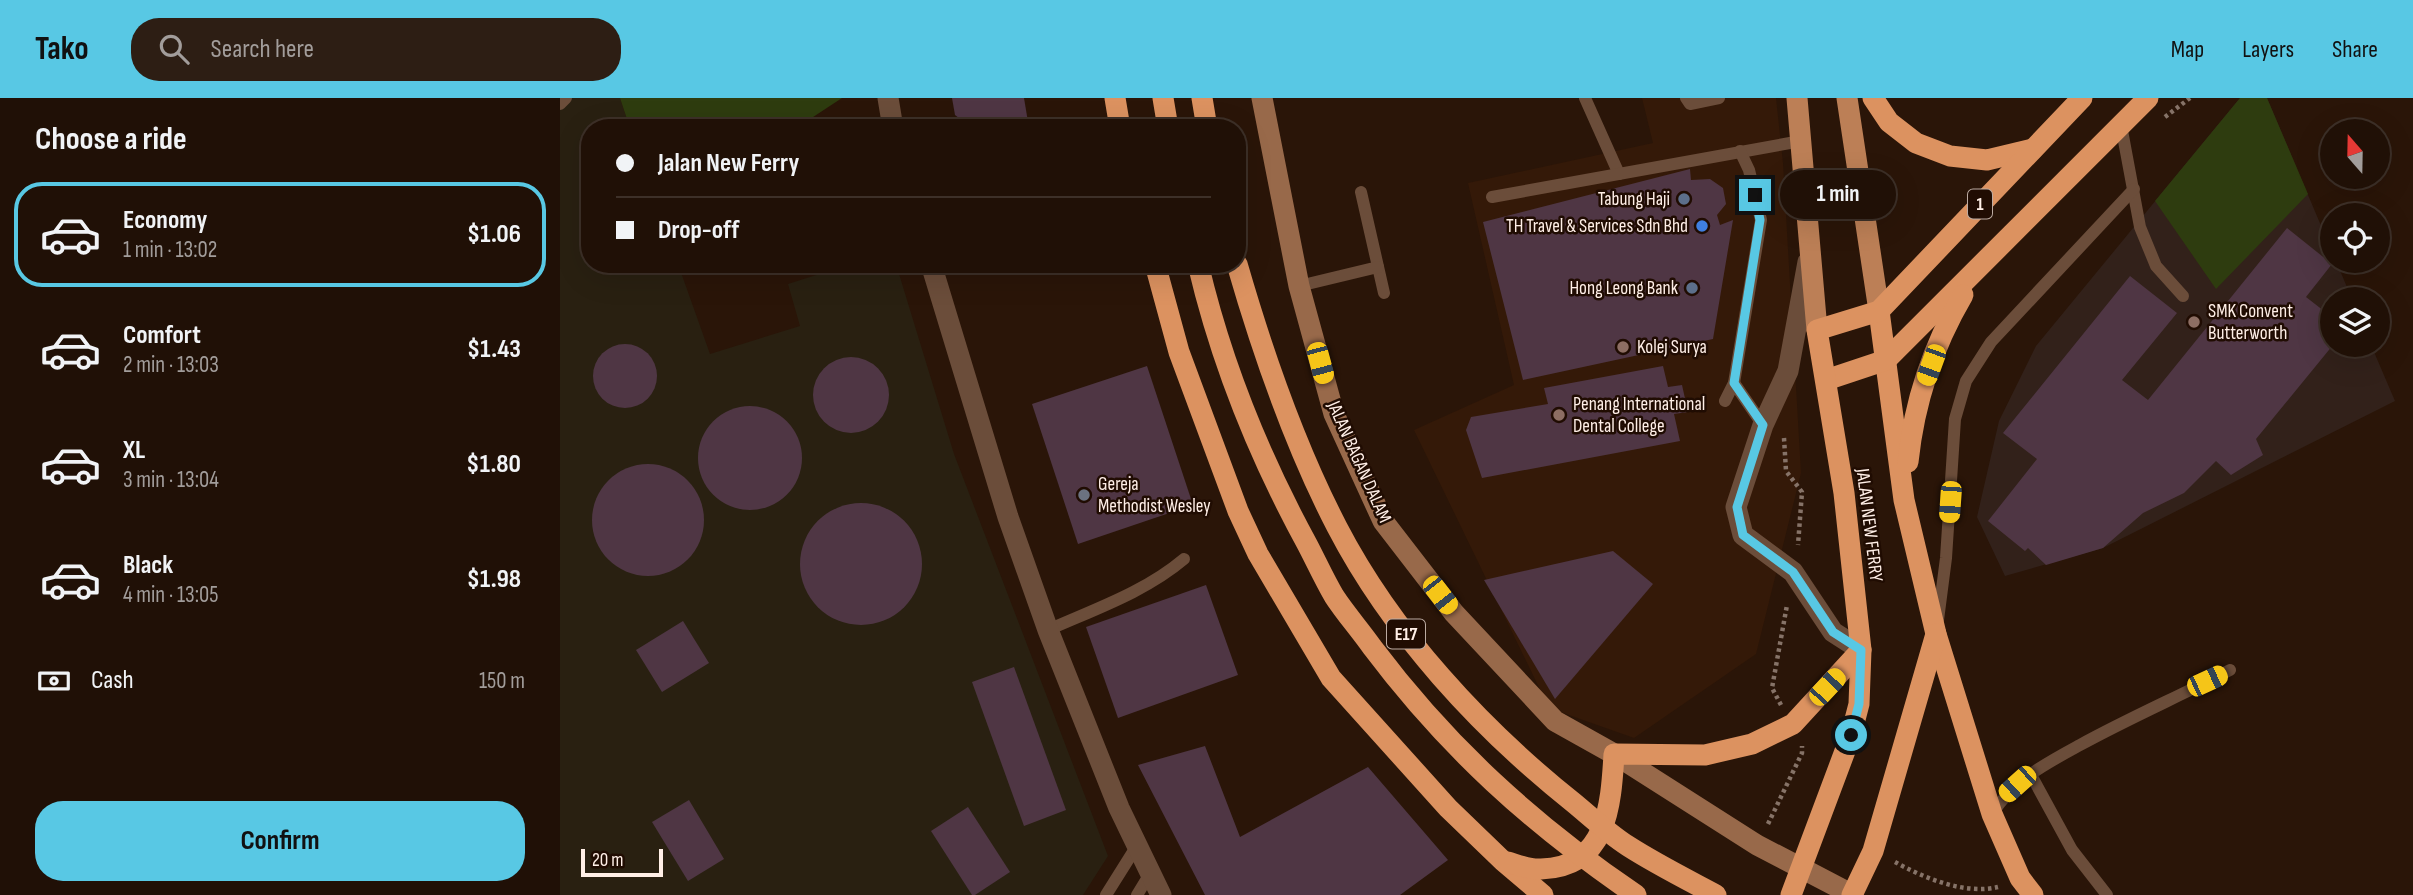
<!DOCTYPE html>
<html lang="en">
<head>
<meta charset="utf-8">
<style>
  :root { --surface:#201006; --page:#2d1e14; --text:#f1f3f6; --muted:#a29d9b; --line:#3d3028; --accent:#58c8e4 }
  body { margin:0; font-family:"Sofia Sans Condensed",sans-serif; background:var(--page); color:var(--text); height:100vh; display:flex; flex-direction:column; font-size:26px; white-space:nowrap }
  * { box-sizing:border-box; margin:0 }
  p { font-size:23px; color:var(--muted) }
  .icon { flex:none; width:38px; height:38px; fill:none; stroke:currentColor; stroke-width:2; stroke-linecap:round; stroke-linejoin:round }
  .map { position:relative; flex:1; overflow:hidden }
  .side { display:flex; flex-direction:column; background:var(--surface); width:560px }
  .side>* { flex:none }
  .guide { position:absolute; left:21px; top:21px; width:665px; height:154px; border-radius:28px; box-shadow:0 7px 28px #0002,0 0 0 2px var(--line); display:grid; align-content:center; height:154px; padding:0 35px; background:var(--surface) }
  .needle { width:46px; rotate:340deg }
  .controls { position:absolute; left:1760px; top:21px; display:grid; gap:14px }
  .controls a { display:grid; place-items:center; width:70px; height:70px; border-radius:50%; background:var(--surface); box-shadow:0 7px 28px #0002,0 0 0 2px var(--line); font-size:35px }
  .scale { position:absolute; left:21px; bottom:18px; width:82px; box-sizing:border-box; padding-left:7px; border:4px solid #ffefe7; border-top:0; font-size:19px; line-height:24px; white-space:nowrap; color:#ffefe7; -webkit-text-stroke:5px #200c02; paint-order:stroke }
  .end { position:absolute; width:32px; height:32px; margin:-16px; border:9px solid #58c8e4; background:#111; box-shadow:0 0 0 4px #111 }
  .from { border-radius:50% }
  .bubble { position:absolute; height:49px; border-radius:24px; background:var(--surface); box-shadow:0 7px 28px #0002,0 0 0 2px var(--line); font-size:23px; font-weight:700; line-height:49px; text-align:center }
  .car { position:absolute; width:21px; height:42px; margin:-21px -10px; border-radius:9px; box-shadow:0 0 5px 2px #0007; background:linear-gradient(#f5c518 24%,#345 0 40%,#f5c518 0 76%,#345 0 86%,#f5c518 0) }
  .guide b { display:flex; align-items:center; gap:24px; height:66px; font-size:26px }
  .guide b+b { border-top:2px solid var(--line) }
  .guide i { width:18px; height:18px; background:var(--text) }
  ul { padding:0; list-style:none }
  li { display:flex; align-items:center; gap:21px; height:105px; margin:0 14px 10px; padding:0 21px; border:4px solid transparent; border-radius:28px }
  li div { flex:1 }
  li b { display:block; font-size:26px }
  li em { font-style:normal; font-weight:700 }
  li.selected { border-color:var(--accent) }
  li>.icon { width:63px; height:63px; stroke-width:1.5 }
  h2 { padding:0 35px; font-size:32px; line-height:84px }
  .pay { display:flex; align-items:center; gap:18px; height:77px; padding:0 35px; font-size:26px }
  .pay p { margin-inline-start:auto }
  .action { display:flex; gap:14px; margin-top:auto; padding:14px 35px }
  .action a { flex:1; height:80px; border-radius:28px; background:var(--accent); color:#111; font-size:28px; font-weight:700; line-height:80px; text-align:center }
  header { display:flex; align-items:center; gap:42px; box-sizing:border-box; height:98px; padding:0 35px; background:var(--accent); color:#111 }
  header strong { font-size:33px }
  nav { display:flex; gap:38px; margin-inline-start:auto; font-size:24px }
  .search { width:490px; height:63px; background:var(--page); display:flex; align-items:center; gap:18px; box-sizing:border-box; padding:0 24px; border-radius:28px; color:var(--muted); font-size:26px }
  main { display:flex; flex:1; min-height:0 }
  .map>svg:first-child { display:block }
  .built { fill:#341908 }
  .industrial { fill:#292011 }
  .education { fill:#32211a }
  .green { fill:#2e3c0f }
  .building { fill:#4f3644 }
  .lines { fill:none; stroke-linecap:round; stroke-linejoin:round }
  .path { stroke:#867368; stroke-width:4.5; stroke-dasharray:3.5 3.5; stroke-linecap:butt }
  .lane { stroke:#6b4d3a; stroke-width:12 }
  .street { stroke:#6b4d3a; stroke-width:21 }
  .secondary { stroke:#98694a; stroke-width:21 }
  .primary { stroke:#bc7f56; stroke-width:21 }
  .highway { stroke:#dc9260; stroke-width:21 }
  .highway-bridge { stroke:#dc9260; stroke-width:21 }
  .route { stroke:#58c8e4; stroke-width:9 }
  .service-dot { fill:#5c6f8a; stroke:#200c02; stroke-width:2.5 }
  .shop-dot { fill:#3f7fe0; stroke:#200c02; stroke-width:2.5 }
  .education-dot { fill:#8d6e63; stroke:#200c02; stroke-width:2.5 }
  .worship-dot { fill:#6b7280; stroke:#200c02; stroke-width:2.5 }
  .labels { text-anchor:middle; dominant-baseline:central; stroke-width:5; stroke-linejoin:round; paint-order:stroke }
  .shield { fill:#200c02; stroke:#bcaba2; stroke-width:2 }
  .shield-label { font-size:18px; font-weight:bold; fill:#ffefe7 }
  .poi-label { font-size:19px; fill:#ffefe7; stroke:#200c02; text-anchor:start }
  .street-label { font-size:19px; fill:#ffefe7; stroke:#200c02 }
</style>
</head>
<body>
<header>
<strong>Tako</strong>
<div class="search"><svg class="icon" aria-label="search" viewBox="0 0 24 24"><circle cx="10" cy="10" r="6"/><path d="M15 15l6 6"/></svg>Search here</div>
<nav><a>Map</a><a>Layers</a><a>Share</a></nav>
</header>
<main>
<section class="side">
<h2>Choose a ride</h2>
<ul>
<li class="selected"><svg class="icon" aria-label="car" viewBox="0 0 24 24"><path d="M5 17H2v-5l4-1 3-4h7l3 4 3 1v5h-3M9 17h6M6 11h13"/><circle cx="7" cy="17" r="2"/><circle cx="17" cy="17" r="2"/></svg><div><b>Economy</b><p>1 min · 13:02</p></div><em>$1.06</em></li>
<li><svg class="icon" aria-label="car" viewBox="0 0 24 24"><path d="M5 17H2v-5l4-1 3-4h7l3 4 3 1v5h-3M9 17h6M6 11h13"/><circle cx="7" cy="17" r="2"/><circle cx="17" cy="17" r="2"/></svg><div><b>Comfort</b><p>2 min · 13:03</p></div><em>$1.43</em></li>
<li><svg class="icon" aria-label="car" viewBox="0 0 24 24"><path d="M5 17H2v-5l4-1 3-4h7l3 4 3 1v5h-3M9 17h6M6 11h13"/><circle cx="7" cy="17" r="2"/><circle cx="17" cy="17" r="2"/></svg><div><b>XL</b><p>3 min · 13:04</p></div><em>$1.80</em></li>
<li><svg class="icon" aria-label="car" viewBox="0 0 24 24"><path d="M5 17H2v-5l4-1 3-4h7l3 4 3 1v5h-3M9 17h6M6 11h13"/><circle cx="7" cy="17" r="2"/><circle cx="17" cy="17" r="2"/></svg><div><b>Black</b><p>4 min · 13:05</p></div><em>$1.98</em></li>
</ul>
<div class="pay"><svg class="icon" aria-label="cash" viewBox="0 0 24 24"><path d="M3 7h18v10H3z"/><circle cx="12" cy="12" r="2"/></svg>Cash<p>150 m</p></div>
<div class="action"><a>Confirm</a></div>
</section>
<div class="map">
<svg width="1853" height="797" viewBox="0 0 1853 797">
  <rect width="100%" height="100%" fill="#2a1508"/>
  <!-- built -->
  <polygon class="built" points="1082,0 1216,0 1223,65 1241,375 1196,556 1074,640 989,610 854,332 954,287 908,85 1093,45"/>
  <!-- industrial -->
  <polygon class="industrial" points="0,0 60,0 70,30 30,30 30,166 118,166 150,256 240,228 228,186 291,166 336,166 394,356 548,758 523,797 0,797"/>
  <!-- education -->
  <polygon class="education" points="1680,0 1707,0 1773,156 1773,163 1776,163 1792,201 1773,201 1773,247 1811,247 1835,303 1543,450 1445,478 1417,419 1439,323 1476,248"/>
  <!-- green -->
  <g class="green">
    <polygon points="60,0 282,0 247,23 247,30 70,30"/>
    <polygon points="1680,0 1707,0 1748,96 1656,191 1595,103"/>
  </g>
  <!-- building -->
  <g class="building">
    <polygon points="392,0 464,0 469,30 412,30 395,17"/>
    <polygon points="1130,71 1131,82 1150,81 1163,90 1166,106 1157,117 1160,127 1173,122 1153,241 963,282 923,124"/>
    <polygon points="1727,130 1772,166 1746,199 1773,220 1773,247 1696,341 1703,357 1671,377 1656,363 1624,395 1583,415 1543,450 1486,467 1468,450 1465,453 1428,423 1477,361 1443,335 1570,178 1617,215 1562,282 1588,302"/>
    <circle cx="65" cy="278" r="32"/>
    <circle cx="291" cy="297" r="38"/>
    <polygon points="587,268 633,407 518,446 472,306"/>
    <polygon points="1103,268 1108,289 1122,287 1128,314 1114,316 1120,343 922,380 906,332 911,319 988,306 984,290"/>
    <circle cx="190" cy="360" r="52"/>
    <circle cx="88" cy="422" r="56"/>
    <circle cx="301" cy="466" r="61"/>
    <polygon points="1053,453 1093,486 995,601 924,482"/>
    <polygon points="646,487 678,577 558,620 526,529"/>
    <polygon points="123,523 149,565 102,594 76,552"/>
    <polygon points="454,569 506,712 464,728 412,584"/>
    <polygon points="645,648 680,739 808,669 888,762 840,797 645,797 578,667"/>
    <polygon points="129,702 164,761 128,783 92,724"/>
    <polygon points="408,709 450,774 415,797 412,797 371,733"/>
  </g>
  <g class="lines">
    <!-- path -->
    <g class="path">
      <polyline points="1605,19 1630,0"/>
      <polyline points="1224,340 1226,373 1242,394 1238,447"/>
      <polyline points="1221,607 1212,590 1227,507"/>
      <polyline points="1208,726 1242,655 1242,648"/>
      <path d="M1335,764C1364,780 1405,797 1438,789"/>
    </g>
    <!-- lane -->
    <g class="lane">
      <polyline points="1025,0 1059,76"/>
      <polyline points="1126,0 1130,6 1159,0"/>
      <polyline points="0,6 6,0"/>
      <polyline points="1561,27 1580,129 1596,168 1623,198"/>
      <polyline points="801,94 824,195"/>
      <polyline points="932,99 1241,43"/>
      <polyline points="739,188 818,169"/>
      <polyline points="1174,285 1203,327"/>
      <polyline points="1165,303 1174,285 1201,122 1189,72 1180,53"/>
      <polyline points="1378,522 1386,460 1395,321 1406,283 1431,244 1574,91"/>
      <path d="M488,532C535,511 585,494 624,461"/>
      <polyline points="1470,675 1512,752 1547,797"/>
      <path d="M1432,716C1454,682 1485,666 1520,647C1569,620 1620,598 1670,572"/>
      <polyline points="546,797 578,746"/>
      <polyline points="577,797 591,774"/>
    </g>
    <!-- street -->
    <g class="street">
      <polyline points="328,0 333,30"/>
      <polyline points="1248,164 1228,273 1203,327 1176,409 1183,437 1233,474 1273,534 1301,552"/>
      <polyline points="371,166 448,419 488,532 559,710 601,797"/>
    </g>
    <!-- secondary -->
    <polyline class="secondary" points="702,0 739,188 774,316 823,423 894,515 995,623 1054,656 1197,747 1293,797"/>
    <!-- primary -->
    <g class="primary">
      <polyline points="1237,0 1257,232"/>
      <polyline points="1287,0 1319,213"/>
    </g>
    <!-- highway -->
    <g class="highway">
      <polyline points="555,0 560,30"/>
      <polyline points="603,0 608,30"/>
      <polyline points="642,0 647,30"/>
      <polyline points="1313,0 1329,24 1356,45 1390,58 1427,62 1473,51"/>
      <polyline points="595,166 619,254 678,413 698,456 771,580 888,710 943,763 983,797"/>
      <polyline points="1319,213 1344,402 1376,536 1432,716 1460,780 1473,797"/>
      <polyline points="1266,282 1326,262 1588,0"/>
      <path d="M1348,364C1354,306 1373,248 1403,197"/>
      <path d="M948,764C958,767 970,772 981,771C1047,769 1051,708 1054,656L1145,657L1192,646L1233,626L1301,552"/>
      <polyline points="1231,797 1291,637 1299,606 1301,552 1284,395 1257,232 1319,213 1522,0"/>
      <polyline points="1292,797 1313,753 1376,536"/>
    </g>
    <!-- highway-bridge -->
    <g class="highway-bridge">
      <path d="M638,166C661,264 699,358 747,446C756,463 764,481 774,498C785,515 800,532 812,549C888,650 972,726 1076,797"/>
      <path d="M677,166C703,256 734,346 777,429C832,535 921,631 1014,705C1031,719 1049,736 1068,748C1096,766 1126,781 1156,797"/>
    </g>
  </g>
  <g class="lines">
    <!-- route -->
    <polyline class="route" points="1195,97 1200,122 1174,285 1203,327 1177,409 1183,437 1233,474 1273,534 1301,552 1299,606 1291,637"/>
  </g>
  <!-- markers -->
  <g class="service-dot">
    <circle cx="1124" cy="101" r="7"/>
    <circle cx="1132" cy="190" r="7"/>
  </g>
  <circle class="shop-dot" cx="1142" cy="128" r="7"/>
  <g class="education-dot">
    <circle cx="1634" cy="224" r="7"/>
    <circle cx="1063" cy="249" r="7"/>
    <circle cx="999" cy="317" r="7"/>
  </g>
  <circle class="worship-dot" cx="524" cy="397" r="7"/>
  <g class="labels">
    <!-- shield labels -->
    <g class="shield">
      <rect x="1408" y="91.5" width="24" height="29" rx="5"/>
      <rect x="827" y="521.5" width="38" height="29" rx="5"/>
    </g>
    <g class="shield-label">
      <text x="1420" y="106">1</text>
      <text x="846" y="536">E17</text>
    </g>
    <!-- poi labels -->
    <g class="poi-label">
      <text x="1110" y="101" text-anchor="end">Tabung Haji</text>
      <text x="1128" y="128" text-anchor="end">TH Travel &amp; Services Sdn Bhd</text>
      <text x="1118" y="190" text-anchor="end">Hong Leong Bank</text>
      <text x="1648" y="213">SMK Convent<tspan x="1648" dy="22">Butterworth</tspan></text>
      <text x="1077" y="249">Kolej Surya</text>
      <text x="1013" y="306">Penang International<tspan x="1013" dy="22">Dental College</tspan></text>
      <text x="538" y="386">Gereja<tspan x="538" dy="22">Methodist Wesley</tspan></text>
    </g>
    <!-- street labels -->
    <g class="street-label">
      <text transform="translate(799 364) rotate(66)">JALAN BAGAN DALAM</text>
      <text transform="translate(1309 427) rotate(83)">JALAN NEW FERRY</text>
    </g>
  </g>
</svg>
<div class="controls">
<a><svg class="needle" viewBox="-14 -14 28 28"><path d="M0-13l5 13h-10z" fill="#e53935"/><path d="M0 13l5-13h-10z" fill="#a29d9b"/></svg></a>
<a><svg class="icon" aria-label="locate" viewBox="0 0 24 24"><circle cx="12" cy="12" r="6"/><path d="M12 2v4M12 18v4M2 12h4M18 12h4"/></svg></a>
<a><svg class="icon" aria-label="layers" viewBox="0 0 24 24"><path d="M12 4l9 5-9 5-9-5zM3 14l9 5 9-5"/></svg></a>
</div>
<div class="scale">20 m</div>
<i class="end from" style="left:1291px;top:637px"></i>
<i class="end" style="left:1195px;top:97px"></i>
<div class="bubble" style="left:1220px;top:72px;width:116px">1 min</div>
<i class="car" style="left:760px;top:265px;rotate:165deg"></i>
<i class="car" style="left:1371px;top:267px;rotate:200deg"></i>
<i class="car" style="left:1390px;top:404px;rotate:184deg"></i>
<i class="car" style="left:880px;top:497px;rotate:142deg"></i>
<i class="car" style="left:1647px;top:583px;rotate:65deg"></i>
<i class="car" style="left:1267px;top:589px;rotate:43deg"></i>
<i class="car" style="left:1457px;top:686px;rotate:228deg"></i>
<div class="guide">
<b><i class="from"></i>Jalan New Ferry</b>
<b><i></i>Drop-off</b>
</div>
</div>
</main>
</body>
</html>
